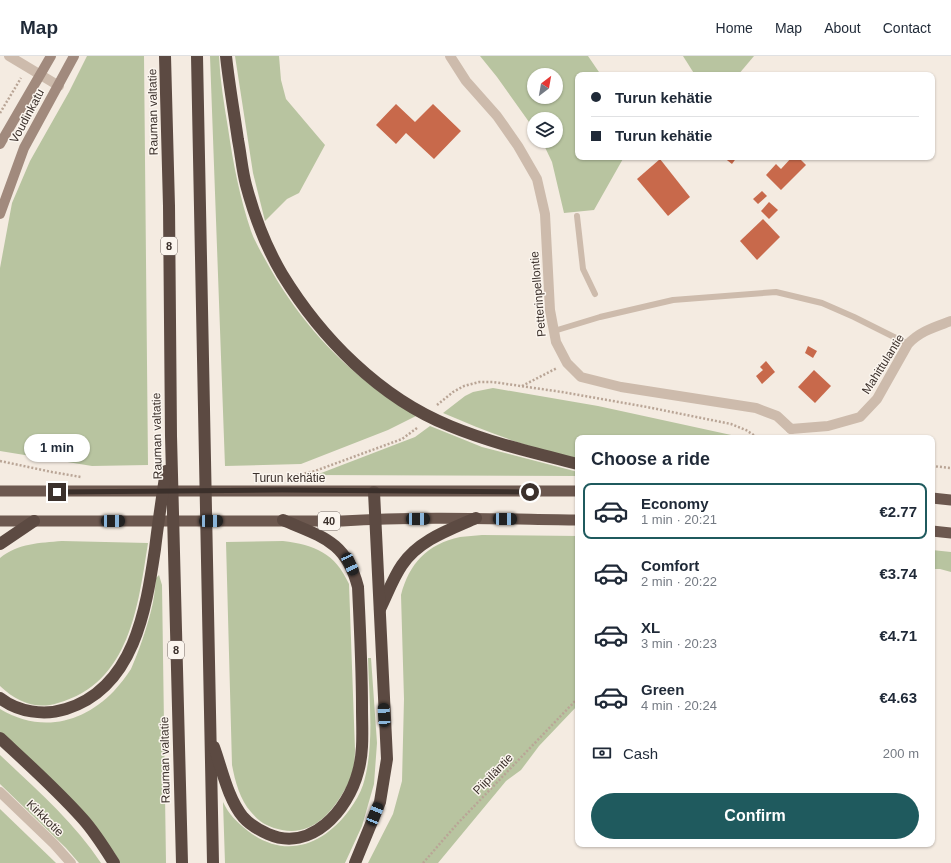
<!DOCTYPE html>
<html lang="en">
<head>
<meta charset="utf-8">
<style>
  :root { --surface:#fff; --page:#f2f2f3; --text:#1f2937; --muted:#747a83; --line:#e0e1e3; --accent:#1f5a5e }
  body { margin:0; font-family:Helvetica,sans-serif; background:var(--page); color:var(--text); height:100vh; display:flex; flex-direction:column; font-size:15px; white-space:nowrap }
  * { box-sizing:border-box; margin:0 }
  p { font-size:13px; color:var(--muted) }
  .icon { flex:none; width:22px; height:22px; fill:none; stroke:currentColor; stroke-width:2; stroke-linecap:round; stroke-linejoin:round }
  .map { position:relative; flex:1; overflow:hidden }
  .drawer { position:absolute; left:575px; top:379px; width:360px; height:412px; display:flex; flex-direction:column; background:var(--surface); border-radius:8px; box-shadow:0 1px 3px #0004 }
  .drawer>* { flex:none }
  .hud { position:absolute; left:575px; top:16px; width:360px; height:88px; border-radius:8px; box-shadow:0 1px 3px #0004; display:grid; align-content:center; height:88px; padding:0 16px; background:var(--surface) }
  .needle { width:26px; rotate:31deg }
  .tools { position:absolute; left:527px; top:12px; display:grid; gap:8px }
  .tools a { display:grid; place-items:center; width:36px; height:36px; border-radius:50%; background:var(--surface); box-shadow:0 1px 3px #0004; font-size:20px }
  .end { position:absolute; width:18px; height:18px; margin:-9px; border:5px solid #3b302b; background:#fff; box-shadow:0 0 0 2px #fff }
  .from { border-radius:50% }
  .bubble { position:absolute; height:28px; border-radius:14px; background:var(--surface); box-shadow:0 1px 3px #0004; font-size:13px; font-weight:600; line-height:28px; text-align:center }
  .car { position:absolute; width:12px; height:24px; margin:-12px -6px; border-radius:5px; box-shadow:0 0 3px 1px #0007; background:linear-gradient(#222 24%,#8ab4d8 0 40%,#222 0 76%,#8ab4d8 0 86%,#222 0) }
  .hud b { display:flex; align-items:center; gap:14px; height:38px; font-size:15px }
  .hud b+b { border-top:1px solid var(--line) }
  .hud i { width:10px; height:10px; background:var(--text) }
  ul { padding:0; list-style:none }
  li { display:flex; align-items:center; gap:12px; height:56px; margin:0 8px 6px; padding:0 8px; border:2px solid transparent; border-radius:8px }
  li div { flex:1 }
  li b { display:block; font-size:15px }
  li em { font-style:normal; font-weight:600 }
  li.current { border-color:var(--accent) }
  li>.icon { width:36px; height:36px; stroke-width:1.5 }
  h2 { padding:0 16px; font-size:18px; line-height:48px }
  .pay { display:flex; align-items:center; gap:10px; height:44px; padding:0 16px; font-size:15px }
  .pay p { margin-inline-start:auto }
  .button { display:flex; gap:8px; margin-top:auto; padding:8px 16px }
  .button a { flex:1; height:46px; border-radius:24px; background:var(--accent); color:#fff; font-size:16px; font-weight:600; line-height:46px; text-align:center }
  header { display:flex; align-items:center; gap:24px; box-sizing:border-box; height:56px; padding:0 20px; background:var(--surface); border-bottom:1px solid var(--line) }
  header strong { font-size:19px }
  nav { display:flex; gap:22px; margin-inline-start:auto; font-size:14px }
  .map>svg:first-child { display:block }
  .green { fill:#b8c4a0; fill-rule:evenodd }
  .building { fill:#c8694b }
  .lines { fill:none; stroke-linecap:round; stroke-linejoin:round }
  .path { stroke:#b9a596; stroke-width:2.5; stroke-dasharray:2 2; stroke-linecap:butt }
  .service { stroke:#cdbbac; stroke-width:6 }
  .minor { stroke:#cdbbac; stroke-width:10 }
  .secondary { stroke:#a18a7d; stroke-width:10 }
  .trunk { stroke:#6c584f; stroke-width:11 }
  .motorway { stroke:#5c4a42; stroke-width:12 }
  .route { stroke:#3b302b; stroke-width:5 }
  .labels { text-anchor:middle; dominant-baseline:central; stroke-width:3; stroke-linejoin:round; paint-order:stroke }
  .shield { fill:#fbf5ee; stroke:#756b66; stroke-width:1 }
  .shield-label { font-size:11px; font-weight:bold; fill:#3b302b }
  .street-label { font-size:12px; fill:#3b302b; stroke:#fbf5ee }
</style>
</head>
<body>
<header>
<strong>Map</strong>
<nav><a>Home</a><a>Map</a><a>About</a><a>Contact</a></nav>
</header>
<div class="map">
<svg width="951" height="807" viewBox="0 0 951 807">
  <rect width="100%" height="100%" fill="#f4ebe1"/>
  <!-- green -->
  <g class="green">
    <polygon points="87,0 144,0 148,409 92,410 0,395 0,212 12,147 30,105 69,36"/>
    <path d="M210,0H219C220,24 224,48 228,72C233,107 240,142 251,175C255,186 261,196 266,205C293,255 330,299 376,333C388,343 403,351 416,360L388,374L301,408L225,410Z"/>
    <polygon points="235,0 279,0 281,24 286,43 325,89 299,137 287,143 265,165 253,117"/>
    <path d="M480,0H588L601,19H578V101H624L594,154L564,157L552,106L542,85H556V63H534V73L497,21ZM534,19H556V41H534Z"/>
    <polygon points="683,0 754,0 738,19 695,19"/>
    <path d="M493,332L598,350L745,382H578V402C532,394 485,375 443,357L465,340L473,336Z"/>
    <polygon points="430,370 482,391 578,416 578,420 316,419 415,381"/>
    <path d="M482,479L578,480V649L539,690L521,714L506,725L438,807H368L393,758L402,725L404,643L401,539C409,508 427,488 460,481C467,480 475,480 482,479Z"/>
    <path d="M62,485L148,487C138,550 130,627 58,647C36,654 17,646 0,630V502C19,487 39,487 62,485Z"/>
    <path d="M283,485C315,489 335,497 349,528L355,694C355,703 354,712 351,721C350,726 347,730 344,735C331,758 311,780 282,774C269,771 260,767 251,756C240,744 235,725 232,709L226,486Z"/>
    <polygon points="932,494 951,496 951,516 940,513 932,513"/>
    <path d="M159,519L162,529L166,807H120L114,796L0,676V653C40,677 82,668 114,635C120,628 126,621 131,613C139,595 146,574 151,555C154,544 155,533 156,522Z"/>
    <path d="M368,602H371L377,687L374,728L362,770L345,807H225L223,746C229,759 237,766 248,775C286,804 324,789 350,753C355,746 360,738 363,729C375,690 369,643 368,602Z"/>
    <path d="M0,699C35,732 74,766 101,807H79L66,792L0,728Z"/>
    <polygon points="0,753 55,806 56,807 0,807"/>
  </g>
  <!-- building -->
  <g class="building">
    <polygon points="396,48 415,66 433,48 461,75 434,103 406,77 396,88 376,69"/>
    <polygon points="723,101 737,101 732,108"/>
    <polygon points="792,101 798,101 806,109 781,134 766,119 776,108 781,113"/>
    <polygon points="660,103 690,141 668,160 637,123"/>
    <polygon points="762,135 767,140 758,148 753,143"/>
    <polygon points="769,146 778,154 769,163 761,155"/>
    <polygon points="763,163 780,181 757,204 740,185"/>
    <polygon points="808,290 817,295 813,302 805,297"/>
    <polygon points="766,305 775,316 762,328 756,320 763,314 760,311"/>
    <polygon points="814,314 831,330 815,347 798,331"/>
  </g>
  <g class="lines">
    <!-- path -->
    <g class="path">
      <polyline points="0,57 21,22"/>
      <polyline points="522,330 557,312"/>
      <polyline points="437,349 453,336 464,330 479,326 493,326 562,336 647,351 731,368 746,374 758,382"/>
      <polyline points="0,405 52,416 81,421"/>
      <polyline points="932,410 951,412"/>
      <polyline points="289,421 315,415 402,383 417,372"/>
      <polyline points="423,807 458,767 578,642"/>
    </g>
    <!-- service -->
    <g class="service">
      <polyline points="577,160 583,213 595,238"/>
      <polyline points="554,275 600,261 673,244 776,236 822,247 854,261 908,288"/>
    </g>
    <!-- minor -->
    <g class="minor">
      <polyline points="9,0 59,30"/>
      <polyline points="450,0 466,25 497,60 518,90 537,123 545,158 550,254 556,286 567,307 581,321 621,331 756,352 777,360 791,373"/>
      <path d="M791,373L828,370L860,361L877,343L908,288C920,275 935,271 951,265"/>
      <polyline points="0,736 54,788 71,807"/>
    </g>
    <!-- secondary -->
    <g class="secondary">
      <polyline points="0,88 51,0"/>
      <polyline points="0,158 24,92 74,0"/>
    </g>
    <!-- trunk -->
    <g class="trunk">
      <polyline points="0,435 578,435"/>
      <polyline points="932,442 951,444"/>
      <path d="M0,465H342C420,460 499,463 578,464"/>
      <polyline points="932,475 951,477"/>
    </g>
    <!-- motorway -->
    <g class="motorway">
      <polyline points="165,0 169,150 171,380 182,807"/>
      <polyline points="197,0 213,807"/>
      <path d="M226,0C229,28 234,56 238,84C241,99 242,114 246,129C254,159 266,191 282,218C321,282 380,342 450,370C491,387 535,397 578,408"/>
      <polyline points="0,488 34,465"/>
      <path d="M380,553C387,539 393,522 402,509C419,484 449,474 476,462"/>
      <path d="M0,642C18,656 44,660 66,653C134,632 146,554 155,493C158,467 162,441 166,415"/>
      <path d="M0,682C28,708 56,733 82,762C94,775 104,791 114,807"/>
      <path d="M214,691C222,713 228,743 243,761C250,769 259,774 268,778C311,797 348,754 358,716C364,695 362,674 362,652C362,612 360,572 358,531C346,485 322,481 283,464"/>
      <polyline points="355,807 380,746 387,703 374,436"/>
    </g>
  </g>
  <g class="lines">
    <!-- route -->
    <polyline class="route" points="57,436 282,434 530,436"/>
  </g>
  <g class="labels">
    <!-- shield labels -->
    <g class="shield">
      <rect x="161" y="181" width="16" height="18" rx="3"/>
      <rect x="318" y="456" width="22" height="18" rx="3"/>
      <rect x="168" y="585" width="16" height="18" rx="3"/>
    </g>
    <g class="shield-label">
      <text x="169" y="190">8</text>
      <text x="329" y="465">40</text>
      <text x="176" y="594">8</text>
    </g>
    <!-- street labels -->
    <g class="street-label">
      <text transform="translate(153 56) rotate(-91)">Rauman valtatie</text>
      <text transform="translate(27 60) rotate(-62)">Voudinkatu</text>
      <text transform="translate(538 238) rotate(-95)">Petterinpellontie</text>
      <text transform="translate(883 308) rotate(-58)">Mahittulantie</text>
      <text transform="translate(157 380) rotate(-91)">Rauman valtatie</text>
      <text x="289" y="422">Turun kehätie</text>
      <text transform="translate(165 704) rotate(-91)">Rauman valtatie</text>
      <text transform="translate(493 718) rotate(-46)">Piipiläntie</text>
      <text transform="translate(45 762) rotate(44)">Kirkkotie</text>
    </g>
  </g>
</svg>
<div class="tools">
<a><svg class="needle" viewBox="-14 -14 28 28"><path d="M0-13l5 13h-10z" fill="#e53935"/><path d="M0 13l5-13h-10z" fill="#747a83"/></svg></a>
<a><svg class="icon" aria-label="layers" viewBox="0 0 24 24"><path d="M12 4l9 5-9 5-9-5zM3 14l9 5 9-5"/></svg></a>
</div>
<i class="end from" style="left:530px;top:436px"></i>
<i class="end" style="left:57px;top:436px"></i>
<div class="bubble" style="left:24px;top:378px;width:66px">1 min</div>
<i class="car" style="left:418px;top:463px;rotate:90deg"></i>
<i class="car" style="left:505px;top:463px;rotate:91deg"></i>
<i class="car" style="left:113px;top:465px;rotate:90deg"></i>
<i class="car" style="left:211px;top:465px;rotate:89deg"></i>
<i class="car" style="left:350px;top:508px;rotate:155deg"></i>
<i class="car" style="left:384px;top:659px;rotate:357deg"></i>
<i class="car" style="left:375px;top:758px;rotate:22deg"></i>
<div class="hud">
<b><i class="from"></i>Turun kehätie</b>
<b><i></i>Turun kehätie</b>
</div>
<section class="drawer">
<h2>Choose a ride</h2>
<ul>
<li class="current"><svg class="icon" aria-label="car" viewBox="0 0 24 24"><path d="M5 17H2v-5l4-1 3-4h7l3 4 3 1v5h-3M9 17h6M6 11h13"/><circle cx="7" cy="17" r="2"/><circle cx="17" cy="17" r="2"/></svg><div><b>Economy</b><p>1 min · 20:21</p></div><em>€2.77</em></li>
<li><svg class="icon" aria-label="car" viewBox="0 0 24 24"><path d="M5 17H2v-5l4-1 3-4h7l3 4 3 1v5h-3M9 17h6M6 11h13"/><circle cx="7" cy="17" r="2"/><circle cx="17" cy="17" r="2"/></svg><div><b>Comfort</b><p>2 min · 20:22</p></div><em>€3.74</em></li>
<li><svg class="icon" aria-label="car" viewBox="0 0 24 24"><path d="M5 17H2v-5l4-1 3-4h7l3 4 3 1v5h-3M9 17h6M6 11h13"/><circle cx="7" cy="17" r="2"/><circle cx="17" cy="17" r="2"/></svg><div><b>XL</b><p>3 min · 20:23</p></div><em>€4.71</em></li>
<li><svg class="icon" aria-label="car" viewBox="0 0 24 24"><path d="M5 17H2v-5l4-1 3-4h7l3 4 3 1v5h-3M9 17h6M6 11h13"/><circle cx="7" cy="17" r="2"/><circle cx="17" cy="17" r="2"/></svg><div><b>Green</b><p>4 min · 20:24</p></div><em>€4.63</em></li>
</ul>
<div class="pay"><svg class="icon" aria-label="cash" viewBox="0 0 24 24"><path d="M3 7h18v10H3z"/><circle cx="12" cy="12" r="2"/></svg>Cash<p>200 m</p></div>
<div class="button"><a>Confirm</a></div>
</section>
</div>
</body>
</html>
